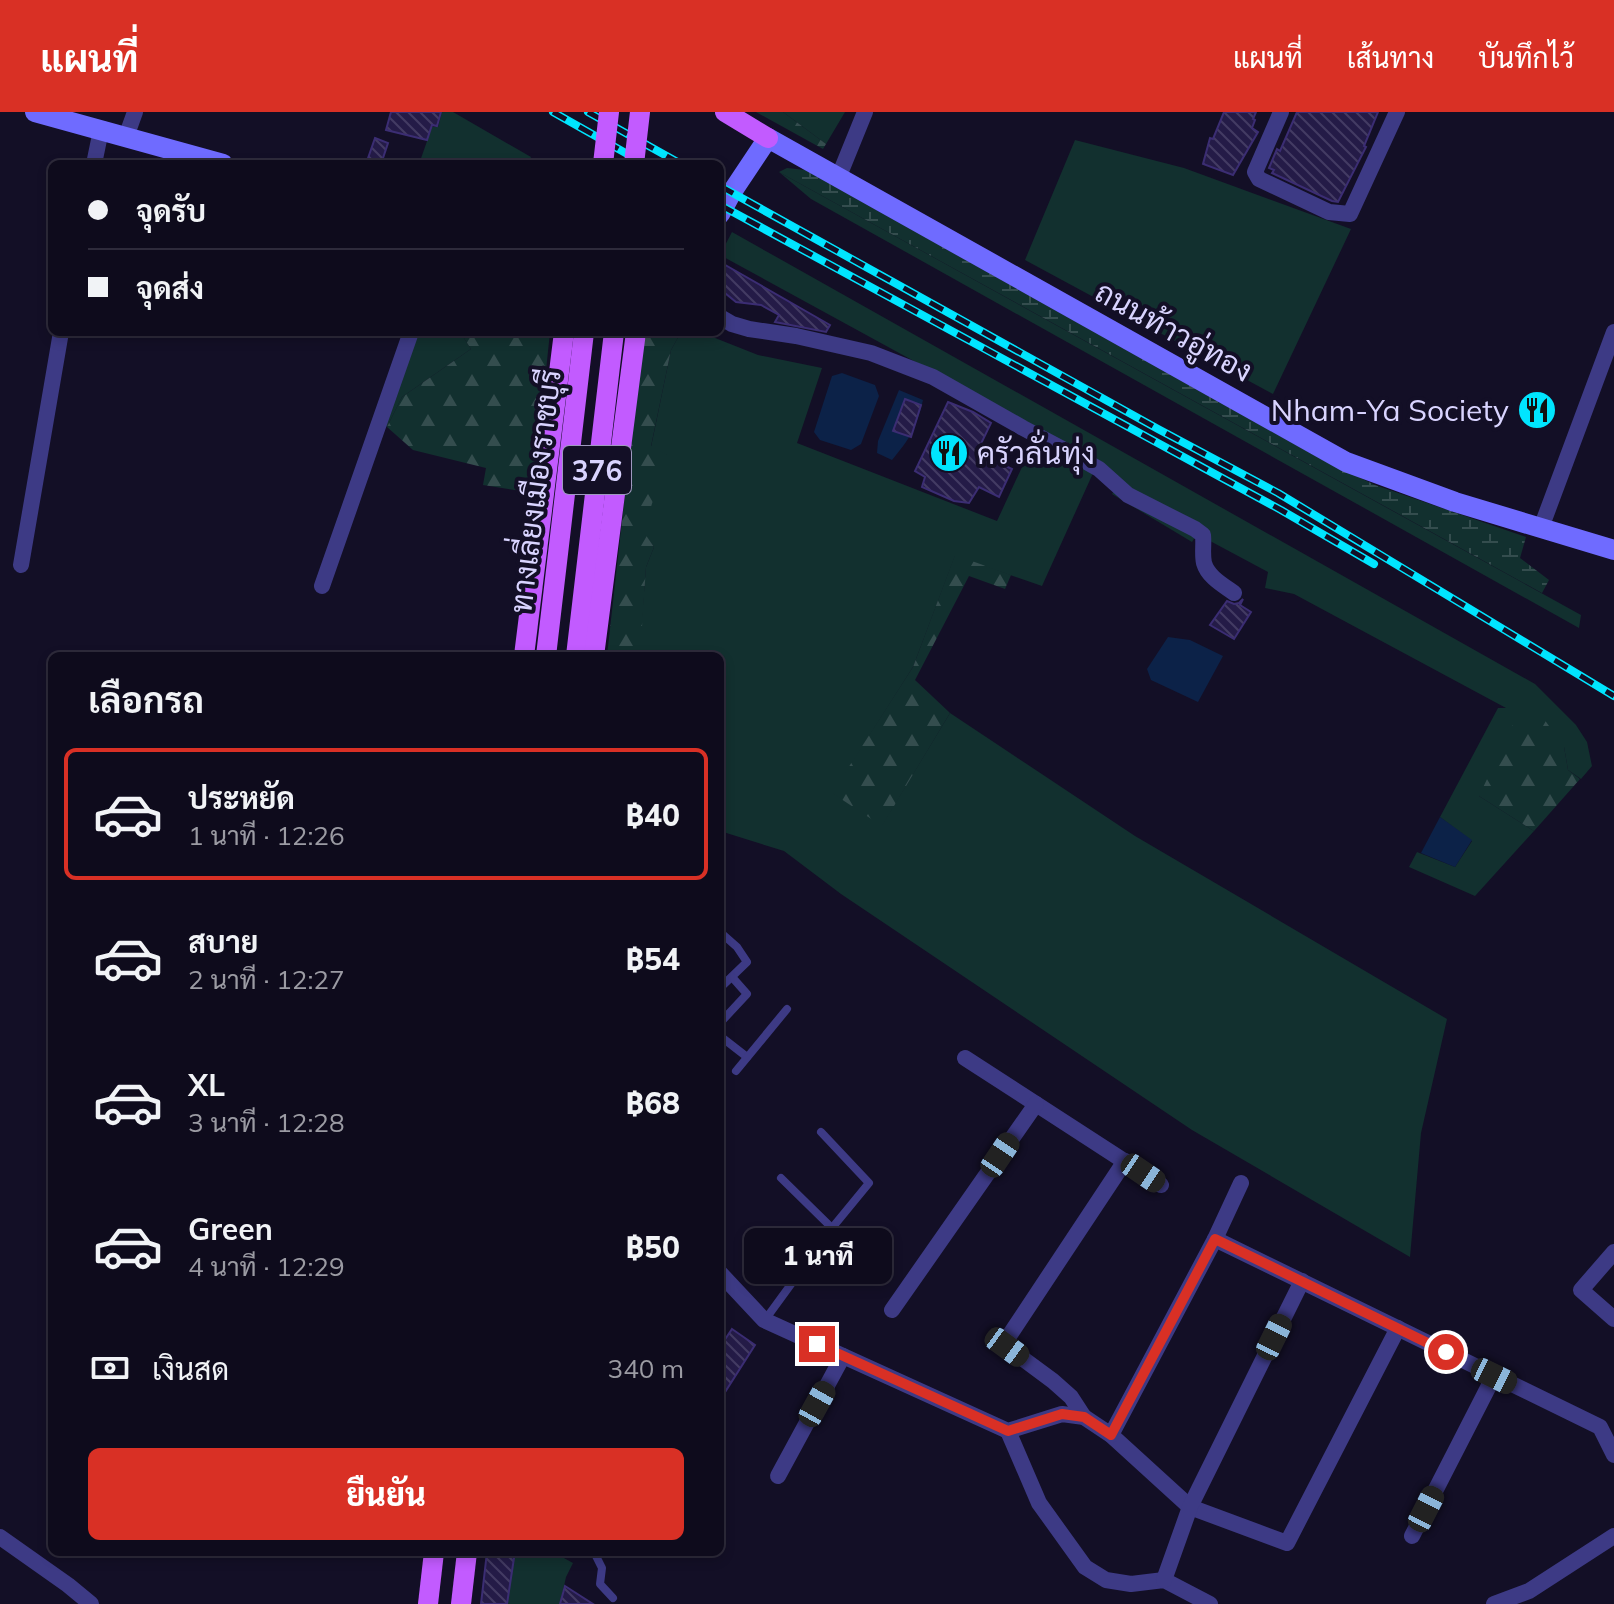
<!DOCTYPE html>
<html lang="th">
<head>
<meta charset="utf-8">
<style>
  :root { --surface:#0e0b1c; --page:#1c1929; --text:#f1f3f6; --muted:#9b9ba3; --line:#2e2b3b; --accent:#d93025 }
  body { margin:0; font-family:Mulish,Sarabun,sans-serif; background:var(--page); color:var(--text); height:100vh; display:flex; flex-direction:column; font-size:30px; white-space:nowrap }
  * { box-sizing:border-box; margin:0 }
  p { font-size:26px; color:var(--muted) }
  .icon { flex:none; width:44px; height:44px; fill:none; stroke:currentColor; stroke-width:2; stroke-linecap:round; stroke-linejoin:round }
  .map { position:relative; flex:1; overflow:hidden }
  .side { position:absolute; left:48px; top:540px; width:676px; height:904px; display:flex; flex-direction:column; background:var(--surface); border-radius:12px; box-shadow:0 4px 12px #0003,0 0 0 2px var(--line) }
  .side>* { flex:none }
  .banner { position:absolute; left:48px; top:48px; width:676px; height:176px; border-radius:12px; box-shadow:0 4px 12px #0003,0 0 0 2px var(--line); display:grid; align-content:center; height:176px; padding:0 40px; background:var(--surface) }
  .end { position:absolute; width:36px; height:36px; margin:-18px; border:10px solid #d93025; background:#fff; box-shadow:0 0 0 4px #fff }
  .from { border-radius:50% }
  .bubble { position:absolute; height:56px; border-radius:12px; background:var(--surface); box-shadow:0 4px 12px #0003,0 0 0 2px var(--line); font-size:26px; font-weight:800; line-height:56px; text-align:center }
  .car { position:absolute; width:24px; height:48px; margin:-24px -12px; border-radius:10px; box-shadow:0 0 6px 2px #0007; background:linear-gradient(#222 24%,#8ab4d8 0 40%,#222 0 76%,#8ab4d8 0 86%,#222 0) }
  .banner b { display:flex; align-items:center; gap:28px; height:76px; font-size:30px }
  .banner b+b { border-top:2px solid var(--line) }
  .banner i { width:20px; height:20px; background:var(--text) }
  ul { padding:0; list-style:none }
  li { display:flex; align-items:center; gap:24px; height:132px; margin:0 16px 12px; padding:0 24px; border:4px solid transparent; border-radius:12px }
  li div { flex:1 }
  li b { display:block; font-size:30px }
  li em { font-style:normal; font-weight:800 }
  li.active { border-color:var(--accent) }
  li>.icon { width:72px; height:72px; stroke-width:1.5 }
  h2 { padding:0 40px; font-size:36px; line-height:96px }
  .pay { display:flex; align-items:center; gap:20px; height:88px; padding:0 40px; font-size:30px }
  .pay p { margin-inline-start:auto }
  .cta { display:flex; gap:16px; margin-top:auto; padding:16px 40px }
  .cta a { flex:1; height:92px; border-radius:12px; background:var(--accent); color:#fff; font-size:32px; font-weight:800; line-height:92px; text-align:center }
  header { display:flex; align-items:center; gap:48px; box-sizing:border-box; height:112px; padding:0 40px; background:var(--accent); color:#fff }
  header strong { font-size:38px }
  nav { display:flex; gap:44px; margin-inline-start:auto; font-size:28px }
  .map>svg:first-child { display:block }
  .green { fill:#12302f }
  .forest { fill:url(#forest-firs) }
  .wetland { fill:url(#wetland-marsh) }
  .water { fill:#0c2248 }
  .building { fill:url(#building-back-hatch); stroke:#3b2d73; stroke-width:2 }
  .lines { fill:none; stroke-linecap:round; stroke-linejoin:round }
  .lane { stroke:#3d3a85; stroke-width:8 }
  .street { stroke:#3d3a85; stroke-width:16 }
  .secondary { stroke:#6f6bff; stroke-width:20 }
  .primary { stroke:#c25bff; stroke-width:20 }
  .rail-casing { stroke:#00e5ff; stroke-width:8 }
  .rail { stroke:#130f26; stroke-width:5; stroke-dasharray:15; stroke-linecap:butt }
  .primary-bridge { stroke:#c25bff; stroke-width:20 }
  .route { stroke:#d93025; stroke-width:10 }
  .labels { text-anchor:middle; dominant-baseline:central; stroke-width:8; stroke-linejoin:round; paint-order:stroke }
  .shield { fill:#130f26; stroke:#9e99be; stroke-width:2 }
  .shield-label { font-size:28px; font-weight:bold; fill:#d9d4ff }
  .street-label { font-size:30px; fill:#d9d4ff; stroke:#130f26 }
  .poi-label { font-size:30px; fill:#d9d4ff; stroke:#130f26; text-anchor:end }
</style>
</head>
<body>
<header>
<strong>แผนที่</strong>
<nav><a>แผนที่</a><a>เส้นทาง</a><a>บันทึกไว้</a></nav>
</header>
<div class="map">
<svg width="1614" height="1492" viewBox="0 0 1614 1492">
  <defs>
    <pattern id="forest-firs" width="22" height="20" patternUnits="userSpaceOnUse" patternTransform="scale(2)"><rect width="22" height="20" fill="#12302f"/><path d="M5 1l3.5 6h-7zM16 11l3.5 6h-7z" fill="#344d4e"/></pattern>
    <pattern id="wetland-marsh" width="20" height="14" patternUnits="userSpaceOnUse" patternTransform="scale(2)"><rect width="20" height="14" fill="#12302f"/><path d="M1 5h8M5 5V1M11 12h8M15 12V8" fill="none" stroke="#344d4e"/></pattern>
    <pattern id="building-back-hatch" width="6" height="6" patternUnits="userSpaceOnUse" patternTransform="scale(2)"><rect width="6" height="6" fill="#241b47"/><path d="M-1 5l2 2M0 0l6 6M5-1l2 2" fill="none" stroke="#433b63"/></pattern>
  </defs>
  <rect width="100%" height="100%" fill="#130f26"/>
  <!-- green -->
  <g class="green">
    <polygon points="442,0 453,0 531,45 528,52 419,52 432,15 438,15"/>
    <polygon points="783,0 845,0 826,32"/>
    <polygon points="1075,28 1184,56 1351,117 1273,282 1025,148"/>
    <polygon points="779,60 1581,503 1579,516 811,87"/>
    <polygon points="732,120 1535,572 1576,613 1587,630 1592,654 1581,667 1568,658 1564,635 1479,684 1534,719 1475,784 1409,755 1417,740 1455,755 1472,729 1440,705 1498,596 1506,596 1294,482 1265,476 1268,460 1197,422 1192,430 1112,382 1122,367 1040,318 720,143"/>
    <polygon points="417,220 460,220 471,237 402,285 387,315 382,309"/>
    <polygon points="681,220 700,220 758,243 822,256 797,331 997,409 1034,329 1094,359 1042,474 955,444 913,555 833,681 882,713 950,601 1135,724 1447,907 1421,1021 1410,1145 1192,1018 841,782 784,739 720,719 720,544 639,543 646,455 654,435 642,419 667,343 651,335 671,238"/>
    <polygon points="517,1440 553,1440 573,1451 566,1465 560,1492 507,1492 514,1446"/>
  </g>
  <!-- forest -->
  <g class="forest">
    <polygon points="756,0 783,0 826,32 823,37"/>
    <polygon points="460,220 550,220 533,381 483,373 486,356 413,338 387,315 402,285 471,237"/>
    <polygon points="643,220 681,220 671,238 651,334 668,343 643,419 654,435 646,455 640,544 607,544"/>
    <polygon points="955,443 1011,463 1005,477 969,464 915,568 950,601 882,714 832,681 913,555"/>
    <polygon points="1520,598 1544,607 1564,635 1568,658 1580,667 1534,719 1479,684"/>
  </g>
  <!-- wetland -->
  <polygon class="wetland" points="787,56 805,58 1319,346 1375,373 1526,425 1520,446 1549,468 1542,481 779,60"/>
  <!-- water -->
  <g class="water">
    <polygon points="842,261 875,273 879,284 861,332 851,338 820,328 814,320 832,264"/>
    <path d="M899,278L923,288C916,317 910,326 892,348L877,341L878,329Z"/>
    <polygon points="1168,525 1190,528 1223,544 1198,590 1151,568 1147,557"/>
    <polygon points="1440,705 1472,728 1455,755 1421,741"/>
  </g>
  <!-- building -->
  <g class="building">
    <polygon points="391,0 441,0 437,14 432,13 427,28 386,18"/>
    <polygon points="1224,0 1256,0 1253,7 1255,8 1252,16 1258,20 1233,63 1203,52 1210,26 1213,27"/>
    <polygon points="1297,0 1378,0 1364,34 1366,35 1338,90 1332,89 1272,61 1274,58 1269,56 1277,37 1280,39"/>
    <polygon points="375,26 388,31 381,52 366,52"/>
    <polygon points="720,150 830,213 826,220 775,210 779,203 761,193 736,190 720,177"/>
    <polygon points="905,287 921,293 911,325 893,319"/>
    <polygon points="948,290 973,300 991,311 977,340 1012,357 999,385 979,375 969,391 954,389 922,375 925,365 915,359"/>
    <polygon points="1243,487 1240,493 1251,500 1234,527 1210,513 1227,489 1234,492 1239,491"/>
    <polygon points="732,1217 755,1233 720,1288 720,1235"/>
    <polygon points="487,1440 504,1440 514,1446 507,1492 481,1492"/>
    <polygon points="565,1474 593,1492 560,1492"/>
  </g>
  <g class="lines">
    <!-- lane -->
    <g class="lane">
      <polyline points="720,820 737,835 747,850 720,876"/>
      <polyline points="720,911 747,882 732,865"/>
      <polyline points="720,924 747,945"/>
      <polyline points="736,959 787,897"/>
      <polyline points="781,1066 832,1116"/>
      <polyline points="765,1208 832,1116 869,1071 821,1020"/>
      <polyline points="594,1440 602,1456 600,1472 613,1486"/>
    </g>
    <!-- street -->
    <g class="street">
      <polyline points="1281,0 1255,60 1259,67 1329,100 1350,102 1397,0"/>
      <polyline points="126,25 135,0"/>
      <polyline points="94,52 101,18"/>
      <polyline points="839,64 865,0"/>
      <path d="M720,205L732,212L749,217L796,224L871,241L933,265L1023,316L1074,343L1099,357L1128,383L1195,417L1203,423C1204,433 1202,442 1204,451C1208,465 1223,473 1234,481"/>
      <polyline points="1541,416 1614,220"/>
      <polyline points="21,453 61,220"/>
      <polyline points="322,474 411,220"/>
      <polyline points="965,946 1161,1073"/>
      <polyline points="1215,1127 1600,1315 1614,1343"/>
      <polyline points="1614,1140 1581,1178 1614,1207"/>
      <polyline points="720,1161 764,1208 1008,1319 1062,1302 1084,1305 1111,1323 1190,1395 1287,1431 1398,1216"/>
      <polyline points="892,1198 1036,992"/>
      <polyline points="1084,1305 1071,1285 1053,1269 1007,1235 1007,1227 1125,1049"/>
      <polyline points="1008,1319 1039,1391 1085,1455 1106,1468 1131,1472 1164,1468 1210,1492"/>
      <polyline points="1111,1323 1215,1127 1241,1071"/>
      <polyline points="778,1364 843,1244"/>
      <polyline points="1412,1424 1494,1264"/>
      <polyline points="0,1425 68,1473 91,1492"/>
      <polyline points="1164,1468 1190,1395 1302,1169"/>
      <polyline points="1494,1492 1529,1479 1614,1424"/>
    </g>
    <!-- secondary -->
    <g class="secondary">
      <polyline points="35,0 223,52"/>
      <polyline points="720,102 732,80 768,26 1346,350 1455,390 1614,438"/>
    </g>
    <!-- primary -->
    <g class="primary">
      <polyline points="725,0 768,26"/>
      <polyline points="524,544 564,220"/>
      <polyline points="546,544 584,220"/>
      <polyline points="576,544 614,220"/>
      <polyline points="594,544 636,220"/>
      <polyline points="428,1492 434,1440"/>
      <polyline points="461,1492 467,1440"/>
    </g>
    <!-- rail casing -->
    <g class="rail-casing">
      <g id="rail">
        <polyline points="553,0 645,52"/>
        <polyline points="588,0 681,52"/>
        <polyline points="720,74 1158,317 1278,381 1614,584"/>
        <polyline points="720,93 1281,398 1374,452"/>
      </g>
    </g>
    <!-- rail -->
    <use href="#rail" class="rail"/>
    <!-- primary-bridge -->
    <g class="primary-bridge">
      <polyline points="603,52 609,0"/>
      <polyline points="634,52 640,0"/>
    </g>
  </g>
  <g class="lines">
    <!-- route -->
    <polyline class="route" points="817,1232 1008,1319 1062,1302 1084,1305 1111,1323 1215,1127 1446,1240"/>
  </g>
  <!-- icons -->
  <defs>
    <g id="restaurant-disc" transform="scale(2)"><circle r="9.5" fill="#00e5ff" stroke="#130f26"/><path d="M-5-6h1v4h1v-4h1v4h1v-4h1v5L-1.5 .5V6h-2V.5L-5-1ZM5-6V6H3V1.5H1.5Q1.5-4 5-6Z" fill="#111"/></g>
  </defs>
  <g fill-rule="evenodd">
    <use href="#restaurant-disc" x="1537" y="298"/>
    <use href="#restaurant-disc" x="949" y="341"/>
  </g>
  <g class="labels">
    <!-- shield labels -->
    <rect class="shield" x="563" y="334" width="68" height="48" rx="6"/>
    <g class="shield-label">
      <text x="597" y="358">376</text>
    </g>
    <!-- street labels -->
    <g class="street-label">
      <text transform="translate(1174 219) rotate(29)">ถนนท้าวอู่ทอง</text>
      <text transform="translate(535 379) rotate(-83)">ทางเลี่ยงเมืองราชบุรี</text>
    </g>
    <!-- poi labels -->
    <g class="poi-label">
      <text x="1509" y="298">Nham-Ya Society</text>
      <text x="977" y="341" text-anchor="start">ครัวลั่นทุ่ง</text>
    </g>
  </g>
</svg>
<i class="end from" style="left:1446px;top:1240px"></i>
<i class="end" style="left:817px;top:1232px"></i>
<div class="bubble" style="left:744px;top:1116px;width:148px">1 นาที</div>
<i class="car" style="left:1000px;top:1043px;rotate:34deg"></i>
<i class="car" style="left:1143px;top:1061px;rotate:124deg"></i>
<i class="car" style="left:1274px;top:1225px;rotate:26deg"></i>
<i class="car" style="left:1007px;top:1235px;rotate:126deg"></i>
<i class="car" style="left:1494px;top:1264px;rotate:116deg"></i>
<i class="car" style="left:817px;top:1292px;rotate:29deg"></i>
<i class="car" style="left:1426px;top:1397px;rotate:27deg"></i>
<div class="banner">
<b><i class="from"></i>จุดรับ</b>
<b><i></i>จุดส่ง</b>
</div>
<section class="side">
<h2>เลือกรถ</h2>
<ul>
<li class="active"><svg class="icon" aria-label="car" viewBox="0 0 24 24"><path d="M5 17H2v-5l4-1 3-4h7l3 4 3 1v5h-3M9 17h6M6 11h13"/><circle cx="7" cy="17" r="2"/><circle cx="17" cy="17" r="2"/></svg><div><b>ประหยัด</b><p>1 นาที · 12:26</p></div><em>฿40</em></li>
<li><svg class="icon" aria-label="car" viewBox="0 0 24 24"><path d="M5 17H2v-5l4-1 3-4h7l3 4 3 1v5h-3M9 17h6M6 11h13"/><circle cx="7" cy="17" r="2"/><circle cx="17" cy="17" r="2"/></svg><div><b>สบาย</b><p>2 นาที · 12:27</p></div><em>฿54</em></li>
<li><svg class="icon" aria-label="car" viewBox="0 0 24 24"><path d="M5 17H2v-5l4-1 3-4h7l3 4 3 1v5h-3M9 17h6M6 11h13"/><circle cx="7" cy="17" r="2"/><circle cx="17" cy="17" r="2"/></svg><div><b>XL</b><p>3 นาที · 12:28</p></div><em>฿68</em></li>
<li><svg class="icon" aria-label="car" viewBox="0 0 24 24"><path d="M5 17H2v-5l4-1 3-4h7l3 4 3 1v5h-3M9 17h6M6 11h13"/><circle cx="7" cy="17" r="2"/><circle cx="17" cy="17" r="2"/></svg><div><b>Green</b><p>4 นาที · 12:29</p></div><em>฿50</em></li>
</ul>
<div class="pay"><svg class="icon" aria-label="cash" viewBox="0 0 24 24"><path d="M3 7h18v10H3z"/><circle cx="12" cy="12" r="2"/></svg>เงินสด<p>340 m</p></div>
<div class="cta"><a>ยืนยัน</a></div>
</section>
</div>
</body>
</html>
